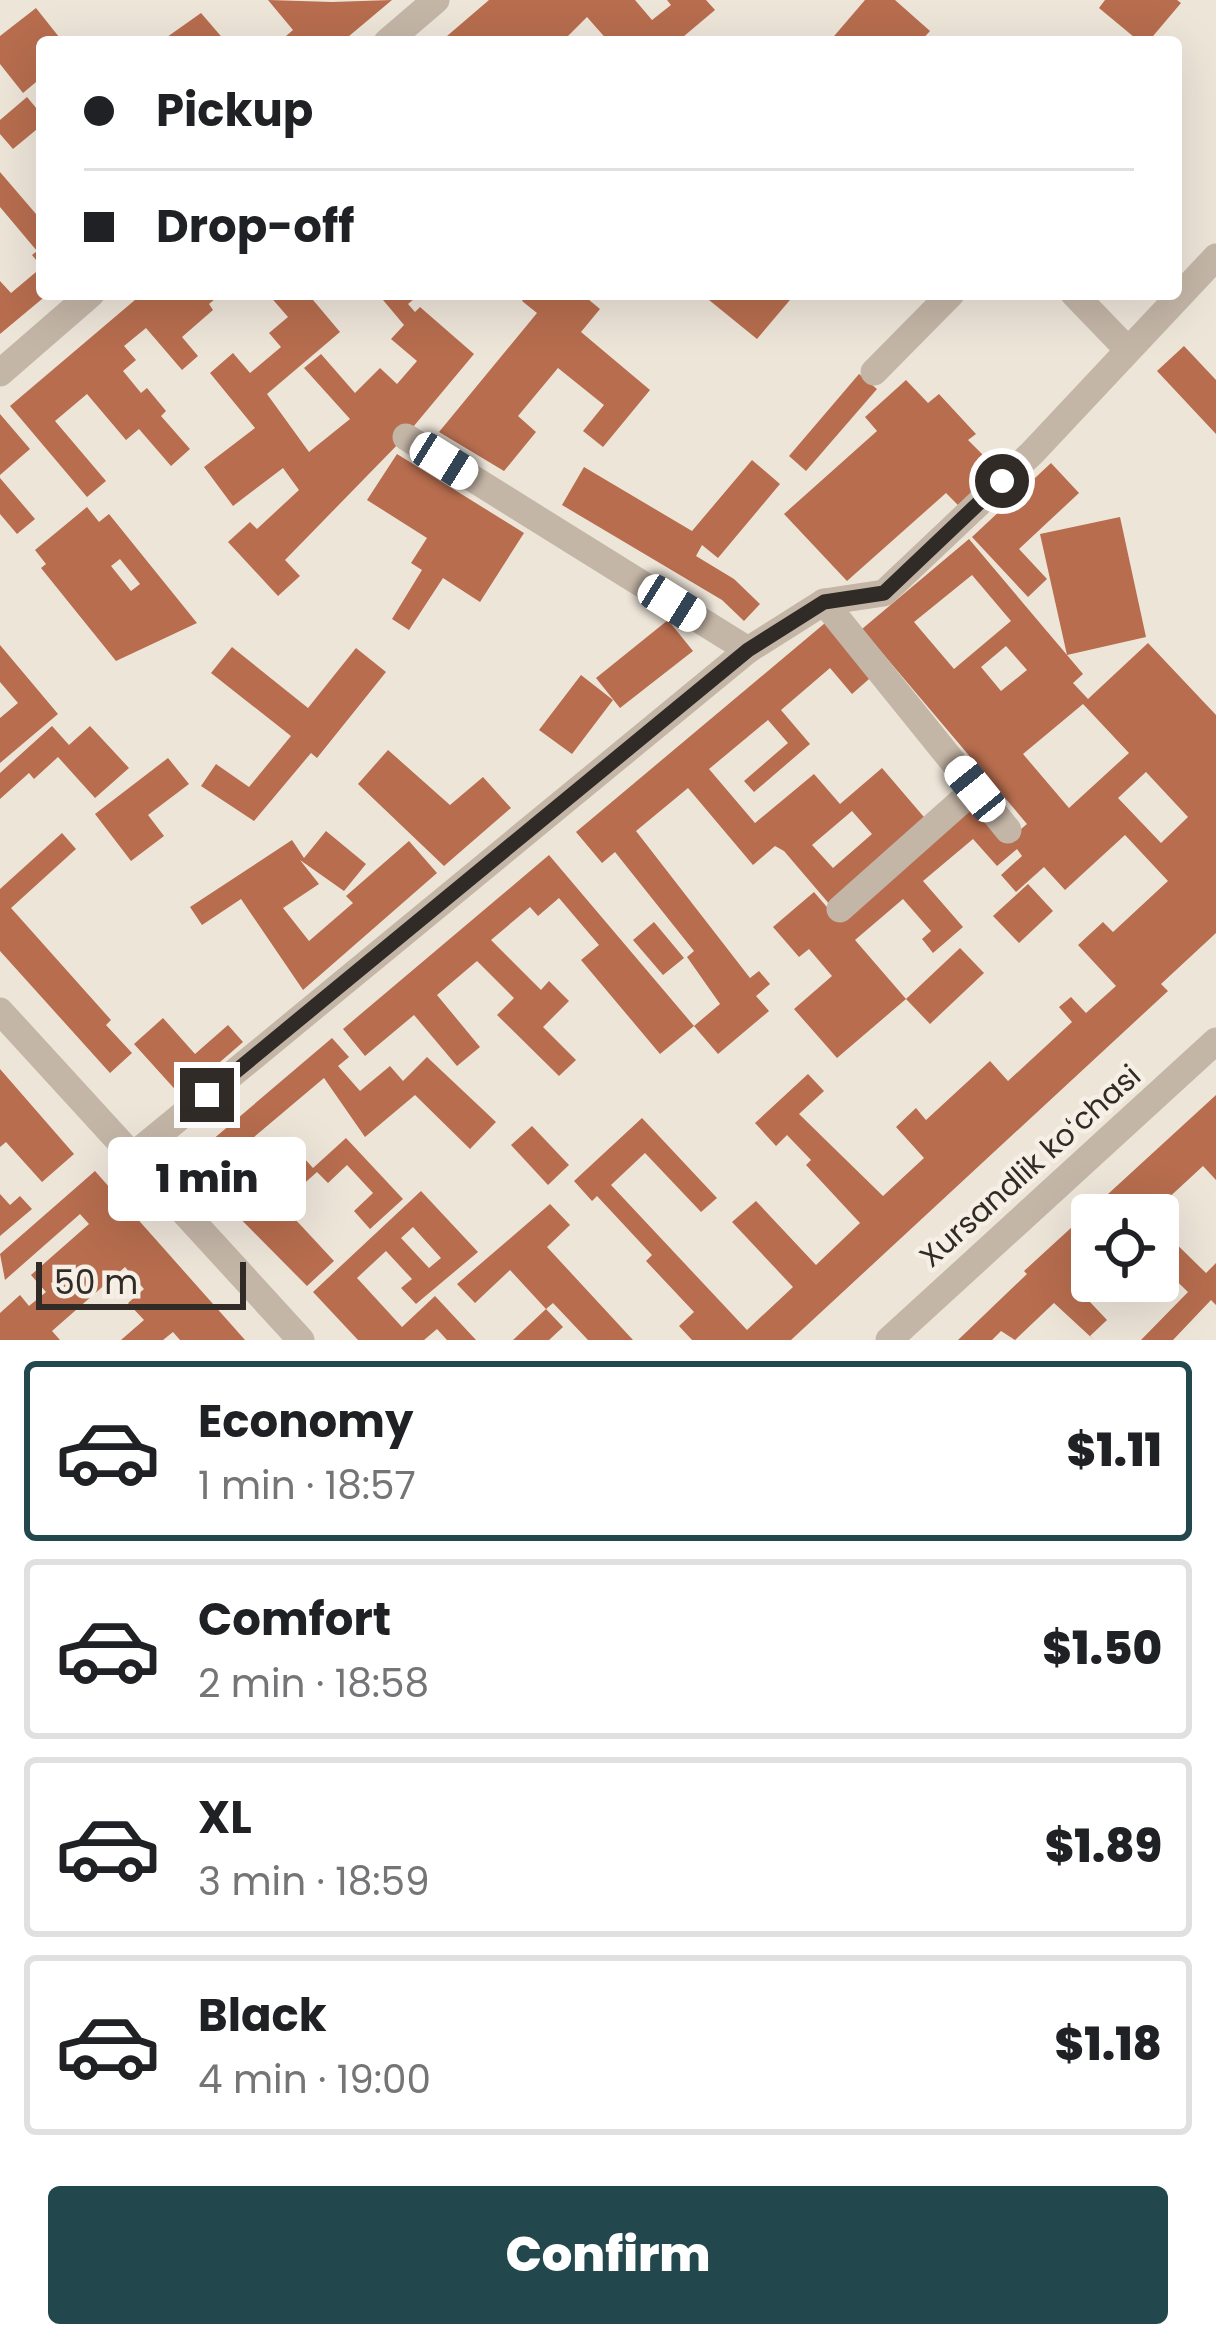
<!DOCTYPE html>
<html lang="en">
<head>
<meta charset="utf-8">
<style>
  :root { --surface:#fff; --page:#f2f2f2; --text:#202124; --muted:#757577; --line:#e0e0e0; --accent:#22484d }
  body { margin:0; font-family:Poppins,sans-serif; background:var(--page); color:var(--text); height:100vh; display:flex; flex-direction:column; font-size:45px; white-space:nowrap }
  * { box-sizing:border-box; margin:0 }
  p { font-size:39px; color:var(--muted) }
  .icon { flex:none; width:66px; height:66px; fill:none; stroke:currentColor; stroke-width:2; stroke-linecap:round; stroke-linejoin:round }
  .map { position:relative; height:1340px; overflow:hidden }
  .side { display:flex; flex-direction:column; background:var(--surface); flex:1 }
  .side>* { flex:none }
  .top-card { position:absolute; left:36px; top:36px; width:1146px; height:264px; border-radius:12px; box-shadow:0 12px 48px #0002; display:grid; align-content:center; height:264px; padding:0 48px; background:var(--surface) }
  .tools { position:absolute; left:1071px; top:1194px; display:grid; gap:24px }
  .tools a { display:grid; place-items:center; width:108px; height:108px; border-radius:12px; background:var(--surface); box-shadow:0 12px 48px #0002; font-size:60px }
  .scale { position:absolute; left:36px; bottom:30px; width:210px; box-sizing:border-box; padding-left:12px; border:6px solid #312b27; border-top:0; font-size:33px; line-height:42px; white-space:nowrap; color:#312b27; -webkit-text-stroke:9px #f6efe5; paint-order:stroke }
  .end { position:absolute; width:54px; height:54px; margin:-27px; border:15px solid #312b27; background:#fff; box-shadow:0 0 0 6px #fff }
  .from { border-radius:50% }
  .bubble { position:absolute; height:84px; border-radius:12px; background:var(--surface); box-shadow:0 12px 48px #0002; font-size:39px; font-weight:800; line-height:84px; text-align:center }
  .car { position:absolute; width:36px; height:72px; margin:-36px -18px; border-radius:15px; box-shadow:0 0 9px 3px #0007; background:linear-gradient(#fff 24%,#345 0 40%,#fff 0 76%,#345 0 86%,#fff 0) }
  .top-card b { display:flex; align-items:center; gap:42px; height:114px; font-size:45px }
  .top-card b+b { border-top:3px solid var(--line) }
  .top-card i { width:30px; height:30px; background:var(--text) }
  ul { padding:21px 0 0; list-style:none }
  li { display:flex; align-items:center; gap:36px; height:180px; margin:0 24px 18px; padding:0 24px; border:6px solid var(--line); border-radius:12px }
  li div { flex:1 }
  li b { display:block; font-size:45px }
  li em { font-style:normal; font-weight:800 }
  li.active { border-color:var(--accent) }
  li>.icon { width:108px; height:108px; stroke-width:1.5 }
  .primary-button { display:flex; gap:24px; margin-top:auto; padding:24px 48px }
  .primary-button a { flex:1; height:138px; border-radius:12px; background:var(--accent); color:#fff; font-size:48px; font-weight:800; line-height:138px; text-align:center }
  .map>svg:first-child { display:block }
  .building { fill:#b76d4e; fill-rule:evenodd }
  .lines { fill:none; stroke-linecap:round; stroke-linejoin:round }
  .minor { stroke:#c4b6a7; stroke-width:27 }
  .route { stroke:#312b27; stroke-width:15 }
  .labels { text-anchor:middle; dominant-baseline:central; stroke-width:9; stroke-linejoin:round; paint-order:stroke }
  .street-label { font-size:30px; fill:#312b27; stroke:#f6efe5 }
</style>
</head>
<body>
<div class="map">
<svg width="1216" height="1340" viewBox="0 0 1216 1340">
  <rect width="100%" height="100%" fill="#eee5d9"/>
  <!-- building -->
  <g class="building">
    <polygon points="268,0 332,2 392,0 342,42 279,42 293,30"/>
    <polygon points="489,0 635,0 652,20 671,5 667,0 706,0 715,10 677,42 609,42 587,17 562,42 440,42"/>
    <polygon points="865,0 895,0 930,31 920,42 829,42"/>
    <polygon points="1105,0 1177,0 1181,3 1148,42 1140,42 1099,8"/>
    <polygon points="36,8 63,42 42,42 42,77 23,93 0,64 0,36"/>
    <polygon points="201,13 226,42 160,42"/>
    <polygon points="27,97 42,115 42,125 13,149 0,134 0,120"/>
    <polygon points="0,172 42,221 42,294 48,294 0,334 0,281 11,293 42,267 32,255 37,251 0,207"/>
    <polygon points="142,294 221,294 209,304 213,310 182,337 198,356 182,370 146,328 124,346 136,360 123,371 141,393 147,388 166,411 161,416 190,449 171,466 139,429 126,440 87,394 55,421 106,481 87,497 10,406"/>
    <polygon points="268,294 308,294 340,332 267,394 309,452 350,419 304,368 321,354 355,393 380,368 397,384 417,361 391,339 404,325 378,294 420,294 408,304 415,312 420,307 474,354 403,439 285,560 300,576 278,596 228,542 250,522 257,529 299,490 283,468 233,506 204,467 255,428 210,373 233,353 250,373 281,347 269,333 288,317"/>
    <polygon points="527,294 582,294 600,309 581,332 650,390 603,447 583,431 604,405 558,368 518,416 536,432 504,471 439,432 537,313 522,301"/>
    <polygon points="714,294 795,294 757,339 709,300"/>
    <polygon points="1184,346 1216,380 1216,434 1157,371"/>
    <polygon points="859,374 877,389 806,471 789,456"/>
    <polygon points="906,380 928,403 939,394 976,434 968,440 996,468 959,506 946,493 847,581 784,514 877,431 865,417"/>
    <polygon points="0,414 30,449 0,475"/>
    <polygon points="397,454 524,533 480,602 443,578 409,630 392,619 422,570 411,563 427,538 367,500"/>
    <polygon points="752,460 780,484 718,558 702,545 696,556 734,579 760,604 744,621 722,600 562,505 584,467 692,531"/>
    <polygon points="1051,463 1079,493 1019,549 1047,579 1028,597 972,537"/>
    <polygon points="0,478 35,519 17,534 0,514"/>
    <path d="M87,507L99,522L109,514L197,623L116,661L41,568L46,564L35,550ZM120,559L140,584L131,591L111,566Z"/>
    <path d="M1120,517L1146,637L1067,655L1083,674L1073,683L1088,699L1148,643L1216,715V933L1161,984L1168,991L791,1340H692L679,1326L694,1312L646,1261L652,1255L597,1196L592,1201L574,1181L642,1118L717,1198L701,1212L645,1153L611,1185L747,1330L793,1287L732,1222L756,1201L816,1265L860,1223L806,1165L811,1160L787,1135L776,1146L755,1123L808,1074L824,1091L799,1114L883,1196L924,1158L896,1127L916,1108L926,1120L990,1061L1008,1081L1072,1022L1059,1007L1071,997L1086,1013L1116,986L1078,945L1103,922L1113,932L1168,881L1125,835L1065,890L1044,867L1016,892L1001,875L1022,856L1017,849L997,866L973,839L923,881L963,927L933,953L922,939L931,931L903,899L855,940L906,999L837,1058L794,1009L832,976L809,949L799,957L773,927L814,892L838,920L975,802L1008,840L1027,824L862,629L969,539L1067,655L1040,534ZM972,575L1011,621L954,669L914,622ZM1006,646L1027,670L1001,691L981,667ZM1083,704L1129,753L1069,808L1023,754ZM1146,772L1188,817L1161,843L1118,798Z"/>
    <path d="M831,618L877,672L852,694L830,668L781,710L810,744L754,792L744,781L788,743L768,720L709,769L755,823L814,774L840,804L882,768L929,823L831,906L784,851L775,846L753,865L688,788L636,831L750,978L759,971L770,984L756,996L769,1011L718,1054L694,1026L720,1004L687,957L694,951L615,852L602,863L576,832ZM852,811L872,834L833,868L812,845Z"/>
    <polygon points="668,620 693,651 620,708 596,678"/>
    <polygon points="0,645 58,714 0,763 0,718 18,703 0,682"/>
    <polygon points="232,647 308,708 356,648 386,672 317,758 311,753 254,821 201,786 216,764 249,787 291,736 211,673"/>
    <polygon points="581,675 613,700 572,754 539,730"/>
    <polygon points="52,726 69,745 90,726 129,768 95,798 58,757 34,779 29,773 0,799 0,773"/>
    <polygon points="388,750 450,805 483,777 511,808 444,866 358,784"/>
    <polygon points="168,758 189,784 148,815 164,836 131,861 95,814"/>
    <polygon points="326,831 366,864 344,891 300,860 319,884 283,908 309,941 353,903 346,896 409,841 437,873 303,990 241,899 202,925 190,907 292,840 304,858"/>
    <polygon points="62,833 76,849 11,908 111,1020 106,1025 132,1053 110,1073 0,951 0,889"/>
    <polygon points="549,855 694,1026 660,1054 581,960 599,945 559,898 538,916 530,907 491,940 541,990 549,981 569,1001 543,1027 576,1060 559,1076 497,1015 514,998 477,961 437,995 480,1047 457,1066 414,1015 365,1056 343,1029"/>
    <polygon points="1028,884 1053,911 1019,943 993,916"/>
    <polygon points="654,922 684,958 663,975 633,940"/>
    <polygon points="960,948 984,973 930,1024 906,999"/>
    <polygon points="163,1018 195,1054 228,1025 243,1042 181,1096 134,1044"/>
    <polygon points="332,1038 349,1057 338,1066 360,1091 390,1066 403,1081 427,1057 496,1122 470,1149 415,1095 365,1137 324,1078 234,1154 259,1180 294,1147 313,1168 346,1138 403,1199 370,1229 354,1211 373,1193 347,1165 328,1183 317,1172 281,1204 334,1261 307,1286 185,1163"/>
    <polygon points="0,1069 74,1154 42,1182 6,1142 0,1147"/>
    <polygon points="1216,1095 1216,1180 1203,1166 1150,1215 1092,1215 1092,1269 1074,1285 1107,1320 1090,1336 1094,1340 1054,1303 1015,1340 1001,1331 992,1340 958,1340 1027,1274 1024,1271"/>
    <polygon points="532,1126 569,1165 548,1185 511,1145"/>
    <polygon points="95,1171 134,1215 245,1340 180,1340 173,1332 163,1340 121,1340 144,1320 128,1303 144,1289 125,1267 52,1331 60,1340 0,1340 0,1313 20,1295 29,1306 46,1292 31,1275 89,1224 80,1214 5,1280 0,1254"/>
    <path d="M421,1191L478,1252L416,1304L401,1288L412,1279L386,1251L357,1278L402,1327L435,1296L476,1340H447L437,1329L424,1340H358L313,1292ZM413,1227L441,1258L429,1268L401,1238Z"/>
    <polygon points="0,1194 10,1205 20,1196 32,1209 0,1236"/>
    <polygon points="550,1204 570,1225 547,1247 633,1340 588,1340 553,1303 546,1309 563,1327 549,1340 513,1340 546,1309 510,1270 475,1303 457,1284"/>
    <polygon points="1158,1226 1206,1273 1216,1263 1216,1305 1211,1300 1173,1340 1141,1340 1188,1292 1158,1263"/>
  </g>
  <g class="lines">
    <!-- minor -->
    <g class="minor">
      <polyline points="387,42 436,0"/>
      <polyline points="1074,294 1127,349"/>
      <polyline points="874,372 951,294"/>
      <polyline points="0,373 91,294"/>
      <polyline points="406,437 748,650"/>
      <polyline points="824,602 1008,830"/>
      <polyline points="840,909 975,789"/>
      <polyline points="0,1011 301,1340"/>
      <polyline points="135,1154 748,650 824,602 884,593 1032,453 1216,257"/>
      <polyline points="889,1340 1216,1041"/>
    </g>
  </g>
  <g class="lines">
    <!-- route -->
    <polyline class="route" points="207,1095 748,650 824,602 884,593 1002,481"/>
  </g>
  <g class="labels">
    <!-- street labels -->
    <g class="street-label">
      <text transform="translate(1030 1166) rotate(-42)">Xursandlik koʻchasi</text>
    </g>
  </g>
</svg>
<div class="tools">
<a><svg class="icon" aria-label="locate" viewBox="0 0 24 24"><circle cx="12" cy="12" r="6"/><path d="M12 2v4M12 18v4M2 12h4M18 12h4"/></svg></a>
</div>
<div class="scale">50 m</div>
<i class="end from" style="left:1002px;top:481px"></i>
<i class="end" style="left:207px;top:1095px"></i>
<div class="bubble" style="left:108px;top:1137px;width:198px">1 min</div>
<i class="car" style="left:444px;top:461px;rotate:122deg"></i>
<i class="car" style="left:672px;top:603px;rotate:122deg"></i>
<i class="car" style="left:975px;top:789px;rotate:321deg"></i>
<div class="top-card">
<b><i class="from"></i>Pickup</b>
<b><i></i>Drop-off</b>
</div>
</div>
<section class="side">
<ul>
<li class="active"><svg class="icon" aria-label="car" viewBox="0 0 24 24"><path d="M5 17H2v-5l4-1 3-4h7l3 4 3 1v5h-3M9 17h6M6 11h13"/><circle cx="7" cy="17" r="2"/><circle cx="17" cy="17" r="2"/></svg><div><b>Economy</b><p>1 min · 18:57</p></div><em>$1.11</em></li>
<li><svg class="icon" aria-label="car" viewBox="0 0 24 24"><path d="M5 17H2v-5l4-1 3-4h7l3 4 3 1v5h-3M9 17h6M6 11h13"/><circle cx="7" cy="17" r="2"/><circle cx="17" cy="17" r="2"/></svg><div><b>Comfort</b><p>2 min · 18:58</p></div><em>$1.50</em></li>
<li><svg class="icon" aria-label="car" viewBox="0 0 24 24"><path d="M5 17H2v-5l4-1 3-4h7l3 4 3 1v5h-3M9 17h6M6 11h13"/><circle cx="7" cy="17" r="2"/><circle cx="17" cy="17" r="2"/></svg><div><b>XL</b><p>3 min · 18:59</p></div><em>$1.89</em></li>
<li><svg class="icon" aria-label="car" viewBox="0 0 24 24"><path d="M5 17H2v-5l4-1 3-4h7l3 4 3 1v5h-3M9 17h6M6 11h13"/><circle cx="7" cy="17" r="2"/><circle cx="17" cy="17" r="2"/></svg><div><b>Black</b><p>4 min · 19:00</p></div><em>$1.18</em></li>
</ul>
<div class="primary-button"><a>Confirm</a></div>
</section>
</body>
</html>
